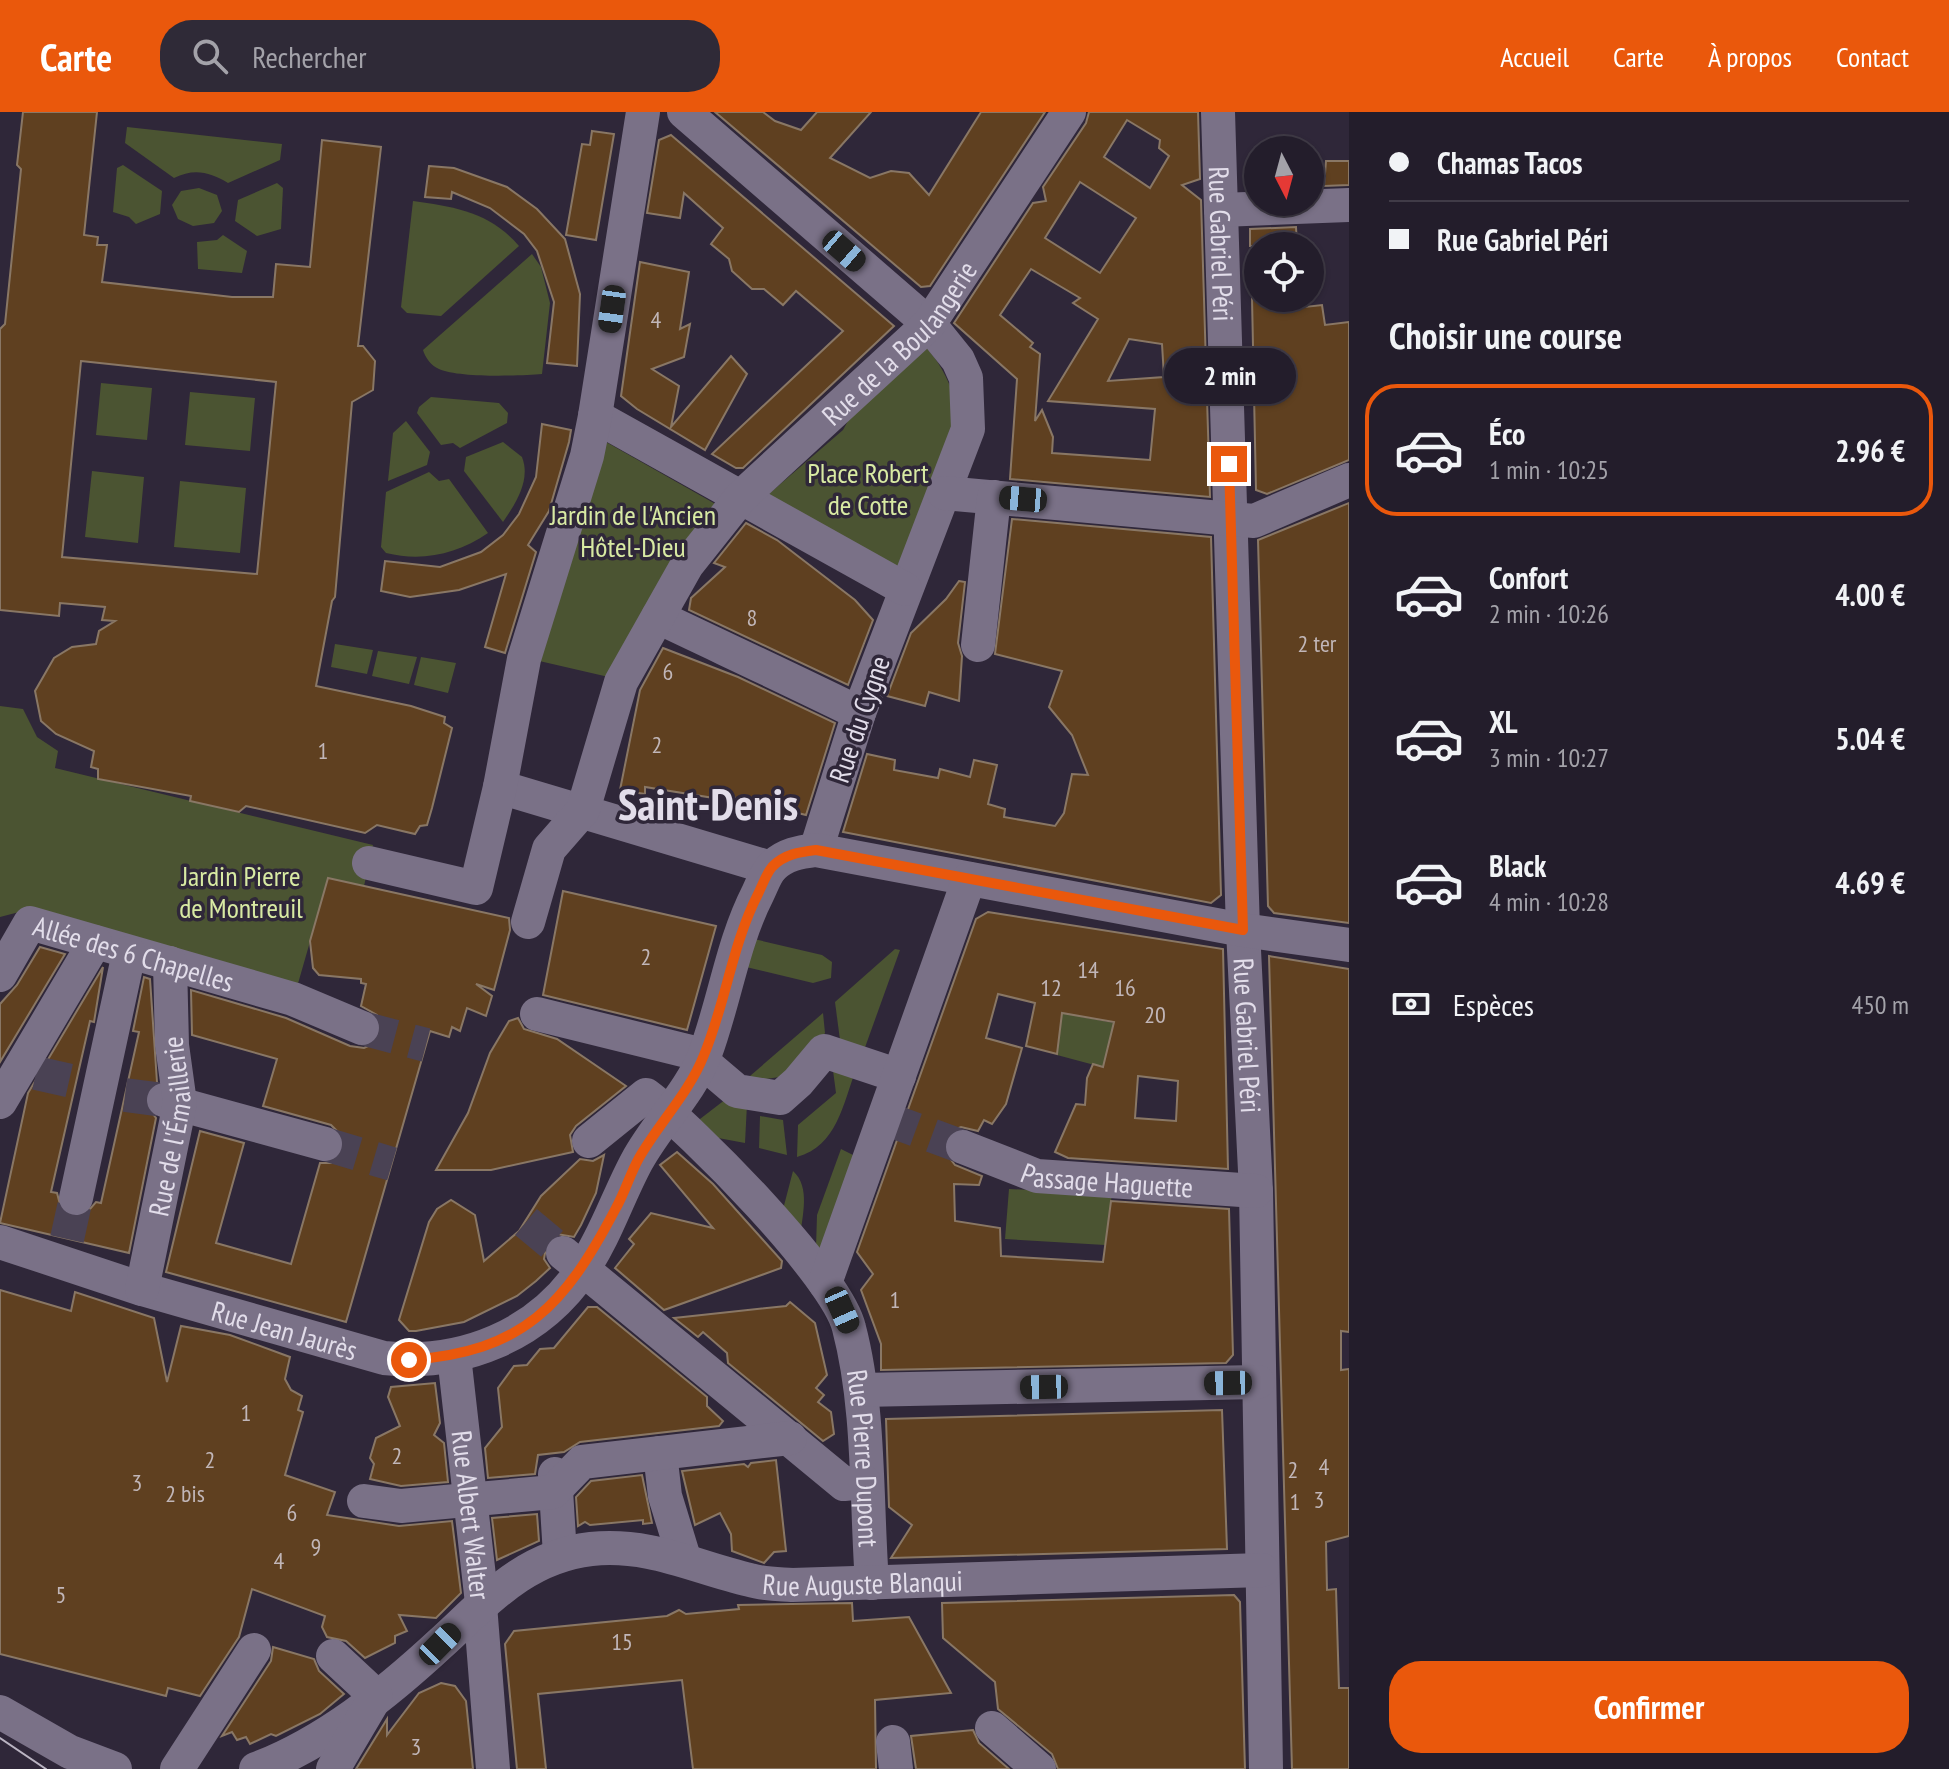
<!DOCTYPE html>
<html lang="fr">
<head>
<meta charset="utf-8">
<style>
  :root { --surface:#231d2b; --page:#2f2a37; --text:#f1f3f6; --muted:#a3a2a9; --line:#403b47; --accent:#ea580c }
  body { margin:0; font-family:"PT Sans Narrow",sans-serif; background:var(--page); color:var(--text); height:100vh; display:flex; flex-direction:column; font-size:30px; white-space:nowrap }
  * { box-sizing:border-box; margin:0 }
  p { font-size:26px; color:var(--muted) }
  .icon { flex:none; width:44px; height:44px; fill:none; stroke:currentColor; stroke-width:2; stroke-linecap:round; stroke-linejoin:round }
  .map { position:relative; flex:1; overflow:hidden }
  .drawer { display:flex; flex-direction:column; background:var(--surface); width:600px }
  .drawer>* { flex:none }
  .guide { display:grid; align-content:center; height:176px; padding:0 40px; background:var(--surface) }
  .needle { width:52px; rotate:174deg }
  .fabs { position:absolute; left:1244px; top:24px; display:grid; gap:16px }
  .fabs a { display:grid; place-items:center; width:80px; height:80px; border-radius:50%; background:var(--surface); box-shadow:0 2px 6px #0004,0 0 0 2px var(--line); font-size:40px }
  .end { position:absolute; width:36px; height:36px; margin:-18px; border:10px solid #ea580c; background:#fff; box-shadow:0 0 0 4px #fff }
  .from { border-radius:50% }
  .bubble { position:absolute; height:56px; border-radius:28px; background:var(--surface); box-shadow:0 2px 6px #0004,0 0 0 2px var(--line); font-size:26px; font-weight:700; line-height:56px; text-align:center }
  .car { position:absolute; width:24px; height:48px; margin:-24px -12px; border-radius:10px; box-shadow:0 0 6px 2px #0007; background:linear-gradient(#222 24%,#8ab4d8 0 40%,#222 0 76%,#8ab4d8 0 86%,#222 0) }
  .guide b { display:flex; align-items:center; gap:28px; height:76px; font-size:30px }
  .guide b+b { border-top:2px solid var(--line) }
  .guide i { width:20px; height:20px; background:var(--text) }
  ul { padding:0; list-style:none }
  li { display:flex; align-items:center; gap:24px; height:132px; margin:0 16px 12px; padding:0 24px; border:4px solid transparent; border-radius:32px }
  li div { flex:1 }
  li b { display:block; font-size:30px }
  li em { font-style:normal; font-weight:700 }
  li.active { border-color:var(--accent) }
  li>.icon { width:72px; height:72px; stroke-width:1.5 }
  h2 { padding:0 40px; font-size:36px; line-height:96px }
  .pay { display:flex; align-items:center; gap:20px; height:88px; padding:0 40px; font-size:30px }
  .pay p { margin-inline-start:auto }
  .action { display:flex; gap:16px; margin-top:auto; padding:16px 40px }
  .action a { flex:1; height:92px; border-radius:32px; background:var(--accent); color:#fff; font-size:32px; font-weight:700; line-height:92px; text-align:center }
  header { display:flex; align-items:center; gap:48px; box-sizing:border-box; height:112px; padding:0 40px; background:var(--accent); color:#fff }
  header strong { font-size:38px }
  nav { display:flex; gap:44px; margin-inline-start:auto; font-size:28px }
  .search { width:560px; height:72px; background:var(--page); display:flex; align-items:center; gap:20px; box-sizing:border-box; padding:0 28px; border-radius:32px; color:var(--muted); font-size:30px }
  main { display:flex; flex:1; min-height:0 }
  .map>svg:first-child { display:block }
  .green { fill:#4b5432 }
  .building { fill:#5f4020; stroke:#897765; stroke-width:2; fill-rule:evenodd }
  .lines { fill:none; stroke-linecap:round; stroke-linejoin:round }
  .minor-tunnel { stroke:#4a4254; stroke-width:34; stroke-dasharray:34 17; stroke-linecap:butt }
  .minor { stroke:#7a7187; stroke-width:34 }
  .tram { stroke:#bab4c2; stroke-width:2 }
  .route { stroke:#ea580c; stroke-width:10 }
  .labels { text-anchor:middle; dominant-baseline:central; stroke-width:7; stroke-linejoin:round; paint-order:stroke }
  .number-label { font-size:24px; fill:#c1b6b8 }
  .street-label { font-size:28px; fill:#e2ddea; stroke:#2f2739 }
  .park-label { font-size:28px; fill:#d8eaa3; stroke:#2f2739 }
  .town-label { font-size:44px; font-weight:bold; fill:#e2ddea; stroke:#2f2739 }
</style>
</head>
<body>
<header>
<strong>Carte</strong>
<div class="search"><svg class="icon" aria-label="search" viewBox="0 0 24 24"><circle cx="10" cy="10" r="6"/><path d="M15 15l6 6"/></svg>Rechercher</div>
<nav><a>Accueil</a><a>Carte</a><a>À propos</a><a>Contact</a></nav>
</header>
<main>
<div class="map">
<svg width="1349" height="1657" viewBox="0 0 1349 1657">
  <rect width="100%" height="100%" fill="#2f2739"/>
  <!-- green -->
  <g class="green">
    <path d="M127,15L282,32L280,48L228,71C210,60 194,56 174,66L125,31Z"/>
    <polygon points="123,53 162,79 160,102 136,112 129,105 113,100 117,56"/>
    <polygon points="277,71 283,76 281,117 257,124 235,109 238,88"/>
    <polygon points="199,76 217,83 222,99 214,111 193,114 178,107 172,93 181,79"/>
    <path d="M413,89C455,95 490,100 519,134L441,204L407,201L401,195Z"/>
    <polygon points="223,123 247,139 242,161 198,157 197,130 217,128"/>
    <path d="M532,142L541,155L550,191L542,262C519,264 459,266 439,257C431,254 425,245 423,238Z"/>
    <path d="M923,232C938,248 948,265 954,286C961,314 914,426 902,459L763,387L843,318L854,298Z"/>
    <polygon points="101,271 152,276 147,328 96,323"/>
    <polygon points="190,280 255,286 250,339 185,333"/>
    <polygon points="431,285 499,291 508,301 507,311 460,336 453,331 441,333 417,301 419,295"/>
    <polygon points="406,309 430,340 427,353 388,369 393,321"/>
    <polygon points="599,326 719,394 613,566 535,548"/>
    <path d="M503,330L522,345C531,368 516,391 503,410L464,359L466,345Z"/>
    <polygon points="92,359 144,365 138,431 85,425"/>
    <path d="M429,360L439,369L449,367L488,421C457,442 423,450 386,441L381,435L386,380Z"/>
    <polygon points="180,369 246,376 240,441 174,435"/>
    <polygon points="335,532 373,538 367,562 331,555"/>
    <polygon points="378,539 417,545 409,572 372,564"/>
    <polygon points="421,545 456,551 448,581 414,573"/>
    <polygon points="0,594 23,597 37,625 58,639 55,656 373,733 364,774 328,767 297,875 23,799 0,805"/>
    <polygon points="754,827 822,843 832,850 831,866 813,871 746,855"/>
    <polygon points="895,837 900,838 863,941 840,928 835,890"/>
    <polygon points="1063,891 1082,905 1114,911 1128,962 1057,943"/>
    <polygon points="823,901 825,921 794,963 743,970"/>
    <path d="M832,951L856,957C843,992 837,1034 797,1045L798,1013L836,981Z"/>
    <polygon points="726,987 747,992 745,1031 702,1023 700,1007"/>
    <polygon points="760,1004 783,1008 787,1043 759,1036"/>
    <polygon points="841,1037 855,1044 820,1138 816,1136 817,1103"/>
    <path d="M793,1059C811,1075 802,1104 800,1126L781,1105Z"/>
    <polygon points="1009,1077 1112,1082 1105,1133 1005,1127"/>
  </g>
  <!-- building -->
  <g class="building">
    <path d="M23,0H97L84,123L98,125L97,133H107L102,170L232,185H273L276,152L310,155L322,28L381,35L358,234H363L375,249L373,278L352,290L335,485L332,489L316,574L411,594L445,605L444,611L452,616L432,696L427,713L420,714L415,722L377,713L365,721L246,694L239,700L190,689L191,684L98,667V657L91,655L94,639L56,622L41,609L35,579L54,546L72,535L96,532L99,519L115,509L102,508L105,495L60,491L59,504L0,498V217L5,212L21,57L17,53ZM81,249L276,270L257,462L62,445Z"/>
    <polygon points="715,0 763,0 775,9 801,18 817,0 871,0 830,46 870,66 891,59 909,61 929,83 981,0 1045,0 930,174 921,175"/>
    <path d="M1089,0H1198L1200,67L1182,73L1201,88L1210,385L1010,367L1017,267L954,211L1033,91L1046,89L1043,75L1086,11ZM1127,8L1160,28L1159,36L1169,44L1150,76L1104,45ZM1080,70L1136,106L1100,161L1045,126ZM1031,157L1080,186L1073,191L1098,207L1048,289L1155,297L1150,348L1052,341L1053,325L1042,298L1035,309L1040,242L1030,235L1033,231L1000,203ZM1129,227L1162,232L1164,265L1108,269Z"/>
    <polygon points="592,19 614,22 596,128 566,123 582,32 590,33"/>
    <polygon points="671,23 894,214 743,356 736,356 712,342 843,219 796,179 783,193 764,177 752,177 732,159 729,147 711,132 723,116 684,81 680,106 647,101 659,28"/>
    <polygon points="1326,49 1349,49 1349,73 1324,74"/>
    <polygon points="429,54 454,56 507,75 537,97 565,127 580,182 577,254 547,251 554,190 537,139 524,122 490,96 452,80 451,87 425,85"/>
    <polygon points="1296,115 1297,134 1250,134 1250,117"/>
    <polygon points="640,150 689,160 680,217 690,212 684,245 652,257 679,274 671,315 731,244 747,262 705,338 637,297 621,284"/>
    <polygon points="1252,186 1286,186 1287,197 1322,193 1325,213 1349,210 1349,348 1267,382 1256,378"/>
    <polygon points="542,312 571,318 569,330 549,399 528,433 536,440 505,541 485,535 506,462 459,478 410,485 381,479 385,449 440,455 481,440 503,423 519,402 536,365"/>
    <polygon points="1349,391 1349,811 1274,801 1268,794 1258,428"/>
    <polygon points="1012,407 1211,425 1221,783 1211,791 843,720 867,642 895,648 894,658 938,666 940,657 970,665 974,648 997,653 988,692 1005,697 1004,705 1055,714 1064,701 1072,662 1088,663 1072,623 1049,595 1062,559 995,542"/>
    <polygon points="746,411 777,428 855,488 873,508 848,573 689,498 691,486 725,455 714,451"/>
    <polygon points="959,469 965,470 958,531 962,544 959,589 929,580 925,594 887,584 911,521 946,487"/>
    <polygon points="663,536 738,565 835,611 806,703 720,682 720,687 645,675 645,682 620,678 640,578"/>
    <polygon points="328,766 509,806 510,818 494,878 476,872 492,884 486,904 467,896 460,919 452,915 449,925 430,919 346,1210 166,1160 200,1019 244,1031 216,1131 291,1152 320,1051 331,1051 344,1038 344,1026 331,1013 263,994 277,947 192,923 191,878 286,906 350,934 364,936 375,931 382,913 377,903 361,894 366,872 361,871 361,867 319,863 313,856 310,829"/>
    <polygon points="563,779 716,814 687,918 543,883"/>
    <path d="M988,800L1223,837L1228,1057L1068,1046L1055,1040L1076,992L1085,993L1087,966L1093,952L1103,955L1114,910L1062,901L1057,942L1026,934L1035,891L998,882L986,926L1022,936L1006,992L992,1012L984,1008L978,1019L961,1015L951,1019L943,1037L955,1053L982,1064L979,1073L954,1072L955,1109L1000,1116L1001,1144L1103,1150L1111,1089L1229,1097L1233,1243L1226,1251L881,1258V1232L861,1178L873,1162L857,1140L976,807ZM1138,964L1178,969L1176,1009L1135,1006Z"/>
    <polygon points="40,835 65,842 0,950 0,892 17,873"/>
    <polygon points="1269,844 1349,857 1349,1220 1341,1219 1341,1258 1349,1257 1349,1424 1326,1430 1327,1478 1336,1477 1339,1576 1349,1576 1349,1657 1292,1657"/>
    <polygon points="103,855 94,910 90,909 51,1080 57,1081 62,1100 71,1105 83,1105 96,1090 101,1091 139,920 133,919 144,865 150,867 157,970 145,982 145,992 156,1006 129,1141 0,1111 28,981"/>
    <polygon points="518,906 524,917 557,927 626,974 576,1014 570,1023 573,1040 491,1058 436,1058 468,1001 490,941 509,909"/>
    <polygon points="677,1040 713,1072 782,1149 781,1156 664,1198 615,1156 634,1132 629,1127 651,1101 713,1116 660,1053"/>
    <polygon points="604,1043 596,1081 581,1113 574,1125 557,1122 547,1129 544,1147 550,1156 536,1169 517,1184 464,1210 416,1219 409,1219 399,1208 429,1110 437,1097 451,1088 475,1103 484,1149 519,1119 541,1084 580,1047 593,1049"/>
    <polygon points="0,1178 71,1199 75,1180 154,1206 167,1270 181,1214 230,1223 290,1245 285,1267 291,1278 302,1284 298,1298 303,1300 285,1363 335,1380 327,1403 399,1414 452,1409 461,1481 436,1506 399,1503 407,1519 395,1524 395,1531 365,1546 346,1529 327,1525 322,1515 325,1504 252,1477 239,1525 200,1584 168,1576 166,1584 0,1542"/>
    <polygon points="790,1190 815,1211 827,1263 816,1276 824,1283 818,1290 831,1300 834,1322 823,1329 728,1251 727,1241 703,1220 698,1225 674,1206 786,1194"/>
    <polygon points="588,1195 597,1195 707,1285 707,1294 723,1309 719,1314 580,1330 564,1340 538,1343 535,1362 488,1366 485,1336 502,1315 498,1276 514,1254 527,1253 540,1237 554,1236"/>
    <polygon points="435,1271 440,1311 434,1323 444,1331 448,1370 401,1374 370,1367 374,1352 370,1346 376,1326 400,1314 388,1285 391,1275"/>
    <polygon points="1222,1298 1227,1437 891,1446 912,1413 889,1395 886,1307"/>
    <polygon points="776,1348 786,1439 774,1440 764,1451 732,1439 731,1422 720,1401 695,1413 682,1359 744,1352 748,1355 751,1351"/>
    <polygon points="642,1363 652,1411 643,1412 643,1408 590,1413 585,1410 578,1414 576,1385 591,1369"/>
    <polygon points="537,1402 539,1429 497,1448 492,1406"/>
    <polygon points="1234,1483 1240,1490 1245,1657 1058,1657 1052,1642 998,1597 995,1570 943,1526 942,1491"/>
    <polygon points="852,1491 853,1509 909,1505 951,1581 875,1588 876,1657 693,1657 682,1568 538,1582 546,1657 517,1657 505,1532 514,1519 667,1504 679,1498 686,1502 739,1497 738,1493"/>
    <polygon points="273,1535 314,1547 319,1559 344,1582 320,1602 276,1624 271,1622 250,1632 246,1625 237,1628 232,1620 222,1624 271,1549"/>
    <polygon points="441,1571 455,1574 466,1589 473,1657 356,1657 387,1607 387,1623 419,1581"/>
    <polygon points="973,1618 979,1631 1009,1657 916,1657 911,1624"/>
  </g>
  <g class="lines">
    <!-- minor-tunnel -->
    <g class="minor-tunnel">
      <polyline points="362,916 426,933"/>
      <polyline points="36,961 76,970"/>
      <polyline points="125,983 164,988"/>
      <polyline points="884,1006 963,1035"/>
      <polyline points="325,1032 392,1052"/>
      <polyline points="526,1110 563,1141"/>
      <polyline points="67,1127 76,1086"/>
    </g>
    <!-- minor -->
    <g class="minor">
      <polyline points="684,0 929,212 958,248 966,266 968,317 859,601 816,738"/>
      <path id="s1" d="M1218,0L1243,818L1256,1079L1266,1657"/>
      <polyline points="1221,98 1349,93"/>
      <polyline points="595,304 905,477"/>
      <polyline points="944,381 1254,409 1349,368"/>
      <path d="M658,505C725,537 792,568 859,601"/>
      <polyline points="978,533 994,385"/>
      <polyline points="500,675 771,756"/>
      <polyline points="369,751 476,776 500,675 524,547 587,344 595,304 643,0"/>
      <path id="s2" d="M528,810L549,737L583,698L621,570L687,453L741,385L929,212L1069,0"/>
      <path id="s3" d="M0,863L30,811L293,887L362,916"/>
      <polyline points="537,902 691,940 737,979 780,986 798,970 824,939 899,964"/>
      <polyline points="164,988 325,1032"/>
      <polyline points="0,990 95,830"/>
      <path id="s4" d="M589,1029L646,983C692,1017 837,1164 849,1216C870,1296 866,1388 872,1471"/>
      <path id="s5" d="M963,1035L1037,1064L1256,1079"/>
      <polyline points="76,1086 129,841"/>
      <path id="s6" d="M0,1130L142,1177L384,1246C462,1254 538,1224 583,1157C606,1123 618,1084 637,1049C657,1012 690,981 705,942C725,888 732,832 758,781C762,773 766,761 772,755C785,742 800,740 816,738L1243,818L1349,833"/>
      <polyline points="563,1141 844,1372 864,1370"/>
      <polyline points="825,1171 969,767"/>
      <path id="s7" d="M142,1177L180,991L172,933L170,851"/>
      <path id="s8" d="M454,1244L482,1491"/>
      <polyline points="861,1278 1258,1270"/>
      <polyline points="660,1341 665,1384 684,1446"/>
      <polyline points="555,1362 560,1443"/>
      <polyline points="364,1389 401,1394 553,1380 582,1350 790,1326"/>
      <polyline points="480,1493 493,1657"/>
      <polyline points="0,1600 70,1640 115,1657"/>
      <polyline points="992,1616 1039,1657"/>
      <polyline points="893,1630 896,1657"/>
      <polyline points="177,1657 254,1538"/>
      <path id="s9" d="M256,1657C325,1631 387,1581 441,1531C487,1489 524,1445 591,1437C651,1431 694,1455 750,1468C763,1472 778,1472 792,1473L1262,1458"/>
      <polyline points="333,1657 376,1584 333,1544"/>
    </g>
    <!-- tram -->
    <polyline class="tram" points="0,1626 46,1657"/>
  </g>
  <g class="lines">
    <!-- route -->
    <path class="route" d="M409,1248C524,1240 565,1193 616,1096C625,1080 630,1062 639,1046C659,1011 689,981 704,943C726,890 732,833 758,782C762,774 766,762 772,755C784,742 800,740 816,738L1243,818L1229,352"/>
  </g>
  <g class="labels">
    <!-- number labels -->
    <g class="number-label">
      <text x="656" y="207">4</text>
      <text x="752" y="505">8</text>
      <text x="1317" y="531">2 ter</text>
      <text x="668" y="559">6</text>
      <text x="657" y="632">2</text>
      <text x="323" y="638">1</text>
      <text x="646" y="844">2</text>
      <text x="1088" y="857">14</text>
      <text x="1051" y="875">12</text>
      <text x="1125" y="875">16</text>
      <text x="1155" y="902">20</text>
      <text x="895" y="1187">1</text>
      <text x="246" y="1300">1</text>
      <text x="397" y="1343">2</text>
      <text x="210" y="1347">2</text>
      <text x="1324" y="1354">4</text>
      <text x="1293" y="1357">2</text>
      <text x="137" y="1370">3</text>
      <text x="185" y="1381">2 bis</text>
      <text x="1319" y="1387">3</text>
      <text x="1295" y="1389">1</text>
      <text x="292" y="1400">6</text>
      <text x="316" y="1434">9</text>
      <text x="279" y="1448">4</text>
      <text x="61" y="1482">5</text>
      <text x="622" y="1529">15</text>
      <text x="416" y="1634">3</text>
    </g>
    <!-- street labels -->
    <g class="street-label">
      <text stroke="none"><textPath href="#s1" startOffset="132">Rue Gabriel Péri</textPath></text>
      <text stroke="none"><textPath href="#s2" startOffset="704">Rue de la Boulangerie</textPath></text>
      <text transform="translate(859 607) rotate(-71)">Rue du Cygne</text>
      <text stroke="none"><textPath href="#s3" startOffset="168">Allée des 6 Chapelles</textPath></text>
      <text stroke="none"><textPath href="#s1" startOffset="924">Rue Gabriel Péri</textPath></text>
      <text stroke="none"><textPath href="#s7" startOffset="166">Rue de l'Émaillerie</textPath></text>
      <text stroke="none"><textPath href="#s5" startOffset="150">Passage Haguette</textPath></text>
      <text stroke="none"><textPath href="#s6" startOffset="298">Rue Jean Jaurès</textPath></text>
      <text stroke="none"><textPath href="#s4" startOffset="516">Rue Pierre Dupont</textPath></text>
      <text stroke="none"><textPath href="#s8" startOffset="160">Rue Albert Walter</textPath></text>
      <text stroke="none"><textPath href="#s9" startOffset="682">Rue Auguste Blanqui</textPath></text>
    </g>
    <!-- park labels -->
    <g class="park-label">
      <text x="868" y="360">Place Robert<tspan x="868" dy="32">de Cotte</tspan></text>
      <text x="633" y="402">Jardin de l'Ancien<tspan x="633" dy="32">Hôtel-Dieu</tspan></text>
      <text x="241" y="763">Jardin Pierre<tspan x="241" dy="32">de Montreuil</tspan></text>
    </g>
    <!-- town labels -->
    <g class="town-label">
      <text x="708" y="691">Saint-Denis</text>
    </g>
  </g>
</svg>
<div class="fabs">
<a><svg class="needle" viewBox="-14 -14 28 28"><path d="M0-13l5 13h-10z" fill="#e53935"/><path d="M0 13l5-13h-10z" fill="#a3a2a9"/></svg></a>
<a><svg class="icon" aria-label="locate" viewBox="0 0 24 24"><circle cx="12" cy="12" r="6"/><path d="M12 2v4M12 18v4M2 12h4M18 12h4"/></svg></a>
</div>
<i class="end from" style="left:409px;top:1248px"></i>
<i class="end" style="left:1229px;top:352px"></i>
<div class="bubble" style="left:1164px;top:236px;width:132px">2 min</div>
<i class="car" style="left:844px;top:139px;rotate:131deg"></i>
<i class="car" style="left:612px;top:197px;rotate:188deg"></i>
<i class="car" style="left:1023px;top:387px;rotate:275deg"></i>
<i class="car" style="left:842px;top:1198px;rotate:156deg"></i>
<i class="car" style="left:1228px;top:1271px;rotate:269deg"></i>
<i class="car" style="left:1044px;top:1275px;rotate:269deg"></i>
<i class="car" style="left:440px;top:1532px;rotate:45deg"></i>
</div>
<section class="drawer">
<div class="guide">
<b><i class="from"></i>Chamas Tacos</b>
<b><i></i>Rue Gabriel Péri</b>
</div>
<h2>Choisir une course</h2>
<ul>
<li class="active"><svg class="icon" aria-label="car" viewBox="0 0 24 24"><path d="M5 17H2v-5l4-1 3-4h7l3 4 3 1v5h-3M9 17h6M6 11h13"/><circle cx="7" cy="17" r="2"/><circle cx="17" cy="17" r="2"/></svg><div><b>Éco</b><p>1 min · 10:25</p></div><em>2.96 €</em></li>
<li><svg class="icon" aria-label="car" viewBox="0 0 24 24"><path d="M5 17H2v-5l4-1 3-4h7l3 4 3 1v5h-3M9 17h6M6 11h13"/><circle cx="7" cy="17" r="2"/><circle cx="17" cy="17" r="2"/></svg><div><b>Confort</b><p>2 min · 10:26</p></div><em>4.00 €</em></li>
<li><svg class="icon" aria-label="car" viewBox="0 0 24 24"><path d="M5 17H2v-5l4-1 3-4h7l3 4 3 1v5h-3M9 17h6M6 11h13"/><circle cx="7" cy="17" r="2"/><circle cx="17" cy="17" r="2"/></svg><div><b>XL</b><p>3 min · 10:27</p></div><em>5.04 €</em></li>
<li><svg class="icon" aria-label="car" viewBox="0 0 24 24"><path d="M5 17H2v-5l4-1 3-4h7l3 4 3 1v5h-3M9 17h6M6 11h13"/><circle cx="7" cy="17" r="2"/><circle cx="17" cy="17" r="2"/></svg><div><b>Black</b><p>4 min · 10:28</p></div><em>4.69 €</em></li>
</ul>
<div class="pay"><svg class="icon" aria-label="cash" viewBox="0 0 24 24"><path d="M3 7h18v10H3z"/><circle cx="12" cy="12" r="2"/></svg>Espèces<p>450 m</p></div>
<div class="action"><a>Confirmer</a></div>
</section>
</main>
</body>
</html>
